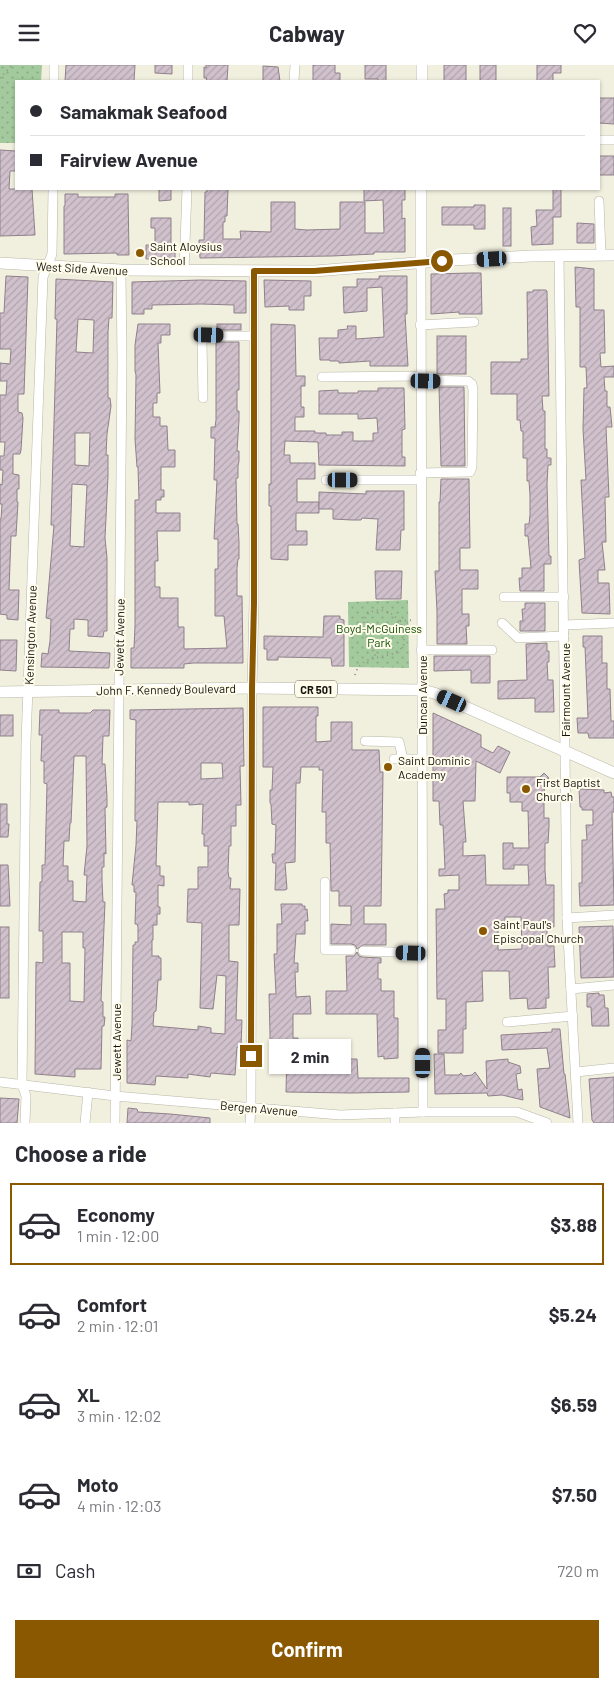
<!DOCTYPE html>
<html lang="en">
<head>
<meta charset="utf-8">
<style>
  :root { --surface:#fff; --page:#f2f2f3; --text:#2b2b33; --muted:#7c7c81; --line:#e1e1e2; --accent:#8b5802 }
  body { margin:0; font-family:Barlow,sans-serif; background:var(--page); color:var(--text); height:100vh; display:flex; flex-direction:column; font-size:19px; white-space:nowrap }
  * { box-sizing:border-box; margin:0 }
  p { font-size:16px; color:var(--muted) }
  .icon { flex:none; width:28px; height:28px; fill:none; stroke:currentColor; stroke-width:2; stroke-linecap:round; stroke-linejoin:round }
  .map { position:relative; height:1058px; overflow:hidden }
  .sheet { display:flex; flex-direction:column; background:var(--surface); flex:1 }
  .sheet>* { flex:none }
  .top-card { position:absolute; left:15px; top:15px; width:585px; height:110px; border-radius:0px; box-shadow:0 1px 4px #0004; display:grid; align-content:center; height:110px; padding:0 15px; background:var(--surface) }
  .end { position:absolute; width:22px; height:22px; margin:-11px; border:6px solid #8b5802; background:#fff; box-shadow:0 0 0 2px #fff }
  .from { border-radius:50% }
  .bubble { position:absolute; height:35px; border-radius:0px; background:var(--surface); box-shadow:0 1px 4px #0004; font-size:16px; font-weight:700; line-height:35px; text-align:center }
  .car { position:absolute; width:15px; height:30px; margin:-15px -8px; border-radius:6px; box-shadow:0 0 4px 1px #0007; background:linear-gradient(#222 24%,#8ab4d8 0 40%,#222 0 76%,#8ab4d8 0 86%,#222 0) }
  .top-card b { display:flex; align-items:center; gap:18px; height:48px; font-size:19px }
  .top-card b+b { border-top:1px solid var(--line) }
  .top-card i { width:12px; height:12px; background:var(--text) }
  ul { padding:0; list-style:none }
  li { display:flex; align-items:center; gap:15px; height:82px; margin:0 10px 8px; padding:0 5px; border:2px solid transparent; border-radius:0px }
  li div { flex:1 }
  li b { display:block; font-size:19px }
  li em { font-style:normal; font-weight:700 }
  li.on { border-color:var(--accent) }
  li>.icon { width:45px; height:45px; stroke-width:1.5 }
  h2 { padding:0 15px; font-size:22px; line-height:60px }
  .pay { display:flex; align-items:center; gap:12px; height:55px; padding:0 15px; font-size:19px }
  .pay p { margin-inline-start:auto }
  .cta { display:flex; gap:10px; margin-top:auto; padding:10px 15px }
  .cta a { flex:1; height:58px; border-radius:0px; background:var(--accent); color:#fff; font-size:20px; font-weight:700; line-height:58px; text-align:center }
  header { display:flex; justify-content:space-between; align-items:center; height:65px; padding:0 15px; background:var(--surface); font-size:22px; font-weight:700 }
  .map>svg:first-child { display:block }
  .park { fill:url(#park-dots) }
  .building { fill:url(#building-hatch); stroke:#8f818b; fill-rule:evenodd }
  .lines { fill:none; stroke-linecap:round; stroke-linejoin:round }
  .minor-casing { stroke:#b9b7a6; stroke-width:10 }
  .major-casing { stroke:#b9b7a6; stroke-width:12 }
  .path { stroke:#969488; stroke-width:2; stroke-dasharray:1 4; stroke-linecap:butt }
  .minor { stroke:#fff; stroke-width:9 }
  .major { stroke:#fff; stroke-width:11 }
  .route { stroke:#8b5802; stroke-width:6 }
  .poi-dot { fill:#8b5802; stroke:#fffceb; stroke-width:2 }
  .labels { text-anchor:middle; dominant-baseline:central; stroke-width:4; stroke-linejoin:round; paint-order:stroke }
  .shield { fill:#fffceb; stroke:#5a584f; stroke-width:1 }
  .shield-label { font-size:11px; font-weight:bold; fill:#13120c }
  .poi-label { font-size:12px; fill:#13120c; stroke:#fffceb; text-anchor:start }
  .street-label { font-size:12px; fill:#13120c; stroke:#fffceb }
  .park-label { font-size:12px; fill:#124f08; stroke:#fffceb }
</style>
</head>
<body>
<header><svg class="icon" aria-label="menu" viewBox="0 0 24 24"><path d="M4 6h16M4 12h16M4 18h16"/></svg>Cabway<svg class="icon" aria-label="heart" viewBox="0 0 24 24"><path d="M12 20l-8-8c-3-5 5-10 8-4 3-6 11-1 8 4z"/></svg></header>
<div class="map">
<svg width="614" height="1058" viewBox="0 0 614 1058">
  <defs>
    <pattern id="park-dots" width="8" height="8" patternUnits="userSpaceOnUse" patternTransform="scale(1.25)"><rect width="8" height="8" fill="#a3ca9d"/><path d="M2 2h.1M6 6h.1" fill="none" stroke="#8bac86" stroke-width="1.8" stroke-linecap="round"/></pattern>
    <pattern id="building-hatch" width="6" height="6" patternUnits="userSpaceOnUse" patternTransform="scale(1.25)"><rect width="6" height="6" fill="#d0c1cc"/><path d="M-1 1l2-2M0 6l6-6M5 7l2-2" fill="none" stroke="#b2a5ae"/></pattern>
  </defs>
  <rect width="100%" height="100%" fill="#f1efde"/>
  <!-- park -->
  <g class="park">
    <polygon points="0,0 42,0 41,16 16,16 16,78 0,78"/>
    <polygon points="408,535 409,603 349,602 348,537"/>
  </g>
  <!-- building -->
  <g class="building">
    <polygon points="66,0 135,0 134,16 65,16"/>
    <polygon points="155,0 172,0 172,9 155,8"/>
    <polygon points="206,0 228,0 227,16 206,16 207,13 204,13 204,2 206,3"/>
    <polygon points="313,0 335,0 335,8 340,8 340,16 313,16"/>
    <polygon points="365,0 386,0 386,16 378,16 378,14 365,14"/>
    <rect x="444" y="0" width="22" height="16"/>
    <rect x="480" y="0" width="16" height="16"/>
    <polygon points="537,0 561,0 561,8 553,8 553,16 537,16"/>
    <polygon points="263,1 278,2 280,16 263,16"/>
    <polygon points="599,33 614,33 614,59 599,58"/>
    <polygon points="0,85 16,86 16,106 10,106 9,124 32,124 35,170 0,171"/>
    <rect x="599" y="91" width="15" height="19"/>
    <polygon points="159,124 171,124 171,135 159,136"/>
    <polygon points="207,124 228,124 227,151 225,151 225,157 223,157 223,174 241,174 240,166 271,167 271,137 295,137 295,164 307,165 340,164 340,137 365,137 365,168 384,168 383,135 364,136 364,124 405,124 405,135 402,135 402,154 405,153 405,187 374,187 374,189 332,191 200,193 199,175 204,175 205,127 207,127"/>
    <polygon points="553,124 561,124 561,152 553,152 553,179 532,180 531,162 537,161 536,145 553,145"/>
    <polygon points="65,129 78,129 78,132 115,132 115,129 128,129 129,190 117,190 117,188 64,189 64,141 65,141"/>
    <polygon points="474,140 485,140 485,164 474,164 474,160 442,160 442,142 474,142"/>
    <rect x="503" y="143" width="8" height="38"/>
    <polygon points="151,153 171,153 171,180 175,180 175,193 146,194 146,180 155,180 155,163 151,163"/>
    <polygon points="577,158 594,159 594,178 577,178"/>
    <polygon points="575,202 594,204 594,245 604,245 605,288 600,288 601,302 614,301 614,312 604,312 605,326 607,326 607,342 610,342 612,362 606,362 609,432 605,432 606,477 602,477 605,505 598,505 598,518 609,518 610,549 582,548 579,495 585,493 581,415 586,415 583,364 584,323 587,323 586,302 580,302 580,242 576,242"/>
    <polygon points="471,208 481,208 482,249 459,249 459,247 431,249 431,209"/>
    <polygon points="6,211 28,212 24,329 18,329 18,347 22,348 23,353 21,385 20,389 13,389 13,409 19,410 19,424 17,424 17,437 18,437 16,471 11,471 9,525 19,525 18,555 7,554 7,550 0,549 0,454 1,454 2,439 0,439 0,419 2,420 3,405 0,405 0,391 4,391 5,377 0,377 0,330 6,330 7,316 0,316 0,298 10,299 11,284 0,284 0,248 4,248"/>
    <polygon points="379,211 407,211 407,249 405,249 408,301 370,301 370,296 339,298 339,296 330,296 330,295 320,295 319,273 338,273 338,265 348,264 347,261 356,261 356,274 384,272 382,222 367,223 367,246 344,248 343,222 357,222 357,214 379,214"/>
    <path d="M56,214L113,217L112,253H109L108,267V333H110L111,341L107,369L106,390H108V411L105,473L107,493V566H104L103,572L88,571V555L74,554V564H70L69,586L110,588L109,603L41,602L42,588L48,589L50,576L51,554L46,553L54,460H51L57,254H55ZM78,254L94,255L93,288L76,287ZM75,368H90L89,401L75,400ZM72,419L87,420L84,482L70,481Z"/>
    <polygon points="201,215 246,216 246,248 234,248 234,240 201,239 152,240 152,244 144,244 144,249 132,249 132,217"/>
    <polygon points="264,215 311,216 311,231 304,231 304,245 289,245 289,241 265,242"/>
    <polygon points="533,225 546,225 547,226 549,331 542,331 543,346 545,346 545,384 547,384 547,393 551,393 551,400 548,400 547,419 549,491 551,491 551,499 544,499 544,526 520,526 519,513 522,513 522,503 531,503 528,471 525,471 525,459 529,459 530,450 530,430 529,416 527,416 527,393 523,393 523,366 521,366 520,355 517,355 517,329 491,329 491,297 521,297 521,294 528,294 527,227 533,227"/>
    <polygon points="138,259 170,259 170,270 161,270 161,278 158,278 160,328 157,328 157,338 153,338 153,352 160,352 160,361 167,361 168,385 175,385 175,402 161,402 161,425 164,425 164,432 161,432 161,435 156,435 156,448 180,448 180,466 157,466 158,496 155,496 155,522 160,522 160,533 178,533 178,562 184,562 184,584 227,583 224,551 215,551 215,504 218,504 218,474 214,474 217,415 214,415 215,375 215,373 211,373 211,362 215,362 216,355 216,277 239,277 239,325 237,325 237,346 239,346 239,355 237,386 239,386 239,396 238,401 238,413 236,413 237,459 238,459 239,477 239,494 238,494 237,503 237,531 242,531 243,598 193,598 184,599 184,603 131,603 131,583 134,583 135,561 135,435 139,435 138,402 137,402 135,374 136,310 135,306 135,280"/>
    <rect x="217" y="259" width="24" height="6"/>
    <polygon points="271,259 295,260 296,311 305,311 305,321 301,321 301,342 304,342 304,352 295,352 295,366 315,366 315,368 326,368 326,370 342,370 342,367 353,367 353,376 373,376 373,368 378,368 377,353 358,354 358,349 319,349 319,326 338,325 338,328 358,328 358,326 378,326 378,323 404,323 405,364 402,365 402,392 405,392 405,401 319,400 318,377 285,376 284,390 290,390 290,398 315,398 315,414 297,414 297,437 319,437 319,448 296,448 296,466 307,466 307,480 288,480 288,495 271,494 271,441 269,441 269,419 271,419"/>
    <rect x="437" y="271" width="29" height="38"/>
    <polygon points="439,322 464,322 465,401 441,401"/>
    <polygon points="441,414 469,414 470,483 460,483 460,505 478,505 478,524 462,524 462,549 469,549 469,561 466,561 467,579 437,579 437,546 435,506 439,506 439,437 440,437"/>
    <polygon points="366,426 404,426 404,465 401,465 400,485 376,485 378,454 362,453 361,455 352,455 333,454 333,444 319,444 319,427 366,429"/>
    <polygon points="375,506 402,506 401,534 376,534"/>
    <polygon points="525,538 545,538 545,566 520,566 520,556 523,556 522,544 525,544"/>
    <polygon points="324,551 340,551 340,554 344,555 344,601 332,601 331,593 278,592 278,595 267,595 267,584 264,584 264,571 323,572"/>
    <polygon points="583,571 602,571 602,598 607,598 607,624 610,624 611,656 614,656 614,673 589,673 588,668 578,668 577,653 588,653 585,582 583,582"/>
    <polygon points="0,575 17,575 16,606 0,605"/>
    <polygon points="547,578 547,586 549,586 549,597 547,597 548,615 553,615 554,647 535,647 535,633 498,634 498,616 527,615 526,579"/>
    <polygon points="434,591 490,591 490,618 471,618 471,605 434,606"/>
    <polygon points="263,642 318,642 318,651 316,651 316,677 331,676 331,657 352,657 352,685 379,685 380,707 383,707 381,841 364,841 364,859 386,859 386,880 363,880 357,884 355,880 351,879 331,879 331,859 351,860 351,841 339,841 339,826 331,826 330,778 326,778 326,747 322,747 323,705 319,705 319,702 301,702 300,718 296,718 295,797 285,798 287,824 285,825 275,825 276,798 273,798 272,789 275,789 276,760 272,759 271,739 270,738 270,725 272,725 273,702 263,702"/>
    <path d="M243,643L244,701H240L241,740H236V761H231V781H229L228,806L229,813H231L230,824H240L239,860H229V896L238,897L236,955H242L241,982H237L235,1010L211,1008L210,1012L188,1009V1013L156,1011L155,1020L127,1018V975L131,976L132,960L133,880H135V877H138V862L137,859H135L136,827H134V820H132L136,780L137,756H135V748L136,655L130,654V645ZM201,698H222L223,713L201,714ZM158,737H189V740L203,739L202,769H204V781H208V802H198V824H188L187,857L202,858L200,943L213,944L217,910L226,911L225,969L211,968V963L198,961V965L153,961L154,947L156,946L158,915H161V893H159V891H152V875H153V860H157V849H160V842H158V820L164,821V811H160V801H156Z"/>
    <path d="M40,645H59V648H90L93,645H110L109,671H103L102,699H105L107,732V742L105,743L106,789L104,788V802H102V816L103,837H105L101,936L103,937V952H105L104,961H102L101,1004H75V1012L35,1009L36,897L43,898V866H39L40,817H42V800H45L47,719L44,718V696H41L42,670H39ZM74,691H86L87,781L84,810H87L86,837L73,836V816H68V801H63L64,776H69L70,758H71ZM62,867H83V883H85L84,937L70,936V898H62Z"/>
    <path d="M433,648L481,670V682L493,688L498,681L510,687L500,708L476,696L475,736H463L466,777H463V791L485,790L486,820H529L528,800H514V804H503V778H513V783H529L528,746H522V737H510V728H507V712H540L544,708L549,713L545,716L544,729V753H549V762L548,778H545V805L546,820H554V862H547V881H554L555,902H548L549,933H546V943L528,944L527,933L510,934L509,906H482L483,936L466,937V964H463V988H438V965H446V934H437L436,844H445L444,829L448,828V825H459V810L439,811V804H445L444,781L443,760H440L439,736H433ZM505,852H521L522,884L498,885V862H505Z"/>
    <rect x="0" y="650" width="13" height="21"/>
    <polygon points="579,724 604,725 604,728 611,727 612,732 614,732 614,747 612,747 614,840 580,841 579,818 582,818 582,775 587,775 586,760 593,760 593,745 582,745 582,742 580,742"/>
    <polygon points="0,739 7,739 7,759 9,759 8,772 0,772"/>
    <polygon points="0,800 8,800 10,841 0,841"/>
    <polygon points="281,839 302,839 302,841 305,841 305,845 307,844 308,856 305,856 305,869 296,869 294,898 298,898 298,907 295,907 296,932 310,931 311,949 293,949 293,973 298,973 298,979 333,979 333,987 331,987 333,1005 349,1005 349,994 357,994 358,1013 409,1013 409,1027 350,1028 286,1027 287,985 270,985 270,969 269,929 276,929 274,889 277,889 277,859 282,859"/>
    <polygon points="613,861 614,912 581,913 579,862"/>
    <rect x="0" y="862" width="9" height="71"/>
    <polygon points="357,887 359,891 362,892 381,893 381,898 378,898 378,914 381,914 381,926 394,926 394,953 398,953 398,993 384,994 384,991 378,992 377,949 326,949 326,926 347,926 346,891 354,891"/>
    <polygon points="599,928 599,930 604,930 605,943 608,943 609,961 592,961 591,942 587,942 587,929"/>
    <polygon points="552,964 560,964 564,1009 565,1009 570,1053 540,1042 537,1004 550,1003 547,983 502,985 501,970 552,967"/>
    <polygon points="434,989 444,989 445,1010 459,1010 461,1008 463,1011 472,1010 475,1007 487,1024 486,996 508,994 508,997 520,1001 521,1008 516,1009 518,1025 522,1024 523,1035 502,1030 488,1031 487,1028 435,1029"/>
    <polygon points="614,1012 614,1058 594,1058 592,1055 589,1014"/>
    <polygon points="0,1033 19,1034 17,1058 0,1058"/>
    <polygon points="128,1043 137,1044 138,1047 170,1049 210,1053 210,1058 127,1058"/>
  </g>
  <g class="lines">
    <!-- minor casing -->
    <g class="minor-casing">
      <g id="minor">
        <polyline points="188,0 188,16"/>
        <polyline points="54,16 54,0"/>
        <polyline points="294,16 295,0"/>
        <polyline points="599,75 614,75"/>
        <polyline points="599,136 601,190"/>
        <polyline points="559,191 567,853 578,1058"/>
        <polyline points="421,198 423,1047"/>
        <polyline points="184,206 187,124"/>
        <polyline points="420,260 474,257"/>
        <polyline points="322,312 421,311"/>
        <polyline points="203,333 202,276 209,271 253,271"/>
        <polyline points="420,408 470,407 472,402 473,325 472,319 468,316 421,315"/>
        <polyline points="326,415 420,415"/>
        <polyline points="504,532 564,532"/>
        <polyline points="502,558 518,573 564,571"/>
        <polyline points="564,560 614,558"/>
        <polyline points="421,585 492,585"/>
        <polyline points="365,676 399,677 403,694"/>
        <polyline points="394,694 422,694"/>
        <polyline points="325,817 325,885 351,885"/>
        <polyline points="567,853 614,850"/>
        <polyline points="363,886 423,888"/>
        <polyline points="571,924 614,920"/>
        <polyline points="507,957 573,951"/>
        <polyline points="576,1007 614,1003"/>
        <polyline points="0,1017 115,1031 340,1050 423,1047 517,1047 547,1058"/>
        <polyline points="395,1048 395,1058"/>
        <polyline points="25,1058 26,1031 22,1019 26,677 43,212 52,189 53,124"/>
        <polyline points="85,1058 88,1027"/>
        <polyline points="115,1058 122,298 121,205"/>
        <polyline points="250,1058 251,1042 252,623 254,538 254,206"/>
      </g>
    </g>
    <!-- major casing -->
    <g class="major-casing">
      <g id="major">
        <polyline points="422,16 422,0"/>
        <polyline points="0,198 121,205 315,206 453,195 531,191 614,190"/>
        <polyline points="421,198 421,124"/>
        <polyline points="0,627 252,623 422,625 434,628 614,708"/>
      </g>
    </g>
    <!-- path -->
    <g class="path">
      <polyline points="0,13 12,0"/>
      <polyline points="400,556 413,555"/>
      <path d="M355,610C361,585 395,598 404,579C404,572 404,561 399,556C391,545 378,542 367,549C358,564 370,577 376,592"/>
    </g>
    <!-- minor -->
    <use href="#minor" class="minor"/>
    <!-- major -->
    <use href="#major" class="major"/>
  </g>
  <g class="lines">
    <!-- route -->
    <polyline class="route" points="251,991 252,623 254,538 254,206 314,206 442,196"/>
  </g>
  <!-- markers -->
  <g class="poi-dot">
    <circle cx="140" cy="188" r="5"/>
    <circle cx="388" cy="702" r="5"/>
    <circle cx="526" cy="724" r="5"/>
    <circle cx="483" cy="866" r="5"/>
  </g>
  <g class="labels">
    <!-- shield labels -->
    <rect class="shield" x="295" y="615.5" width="42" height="17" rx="4"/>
    <g class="shield-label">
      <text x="316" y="624">CR 501</text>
    </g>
    <!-- poi labels -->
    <g class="poi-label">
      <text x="150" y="181">Saint Aloysius<tspan x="150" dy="14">School</tspan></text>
      <text x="398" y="695">Saint Dominic<tspan x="398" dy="14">Academy</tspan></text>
      <text x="536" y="717">First Baptist<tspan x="536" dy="14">Church</tspan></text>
      <text x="493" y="859">Saint Paul's<tspan x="493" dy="14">Episcopal Church</tspan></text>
    </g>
    <!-- street labels -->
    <g class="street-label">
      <text transform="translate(82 203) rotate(3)">West Side Avenue</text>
      <text transform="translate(30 570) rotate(-88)">Kensington Avenue</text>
      <text transform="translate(119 572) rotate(-89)">Jewett Avenue</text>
      <text transform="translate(166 624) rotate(-1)">John F. Kennedy Boulevard</text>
      <text transform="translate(565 625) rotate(-90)">Fairmount Avenue</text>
      <text transform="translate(422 630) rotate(-90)">Duncan Avenue</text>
      <text transform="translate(116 977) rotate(-90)">Jewett Avenue</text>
      <text transform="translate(259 1043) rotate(5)">Bergen Avenue</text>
    </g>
    <!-- park labels -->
    <g class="park-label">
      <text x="379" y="563">Boyd-McGuiness<tspan x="379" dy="14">Park</tspan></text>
    </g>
  </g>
</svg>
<i class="end from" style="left:442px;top:196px"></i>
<i class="end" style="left:251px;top:991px"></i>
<div class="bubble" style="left:269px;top:974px;width:82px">2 min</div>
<i class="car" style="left:492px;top:194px;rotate:267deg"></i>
<i class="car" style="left:209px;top:270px;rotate:91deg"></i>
<i class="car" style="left:426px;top:316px;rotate:91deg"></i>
<i class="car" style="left:343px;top:415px;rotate:90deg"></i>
<i class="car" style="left:452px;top:636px;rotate:294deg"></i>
<i class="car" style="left:411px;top:888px;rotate:272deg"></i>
<i class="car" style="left:423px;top:998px;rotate:0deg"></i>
<div class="top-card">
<b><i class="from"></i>Samakmak Seafood</b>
<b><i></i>Fairview Avenue</b>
</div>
</div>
<section class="sheet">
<h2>Choose a ride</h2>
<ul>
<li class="on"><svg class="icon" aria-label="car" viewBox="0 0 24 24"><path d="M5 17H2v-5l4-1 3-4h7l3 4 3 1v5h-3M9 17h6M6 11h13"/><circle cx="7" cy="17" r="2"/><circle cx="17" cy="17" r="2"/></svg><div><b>Economy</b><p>1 min · 12:00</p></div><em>$3.88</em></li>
<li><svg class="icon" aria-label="car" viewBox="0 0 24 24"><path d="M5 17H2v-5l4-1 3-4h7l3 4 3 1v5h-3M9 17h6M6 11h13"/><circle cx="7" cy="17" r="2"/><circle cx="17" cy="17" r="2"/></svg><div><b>Comfort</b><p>2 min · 12:01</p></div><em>$5.24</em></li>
<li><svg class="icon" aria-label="car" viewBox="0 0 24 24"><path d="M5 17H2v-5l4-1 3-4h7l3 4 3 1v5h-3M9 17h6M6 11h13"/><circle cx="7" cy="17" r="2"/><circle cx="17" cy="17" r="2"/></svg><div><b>XL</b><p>3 min · 12:02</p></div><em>$6.59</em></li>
<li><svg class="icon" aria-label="car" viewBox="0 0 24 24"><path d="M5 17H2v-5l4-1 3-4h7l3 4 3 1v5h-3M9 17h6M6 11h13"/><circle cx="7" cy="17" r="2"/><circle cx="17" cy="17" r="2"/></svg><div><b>Moto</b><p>4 min · 12:03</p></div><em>$7.50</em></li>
</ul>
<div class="pay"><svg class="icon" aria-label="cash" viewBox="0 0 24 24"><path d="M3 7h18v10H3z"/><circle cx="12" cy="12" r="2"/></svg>Cash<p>720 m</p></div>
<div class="cta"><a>Confirm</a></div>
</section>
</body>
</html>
